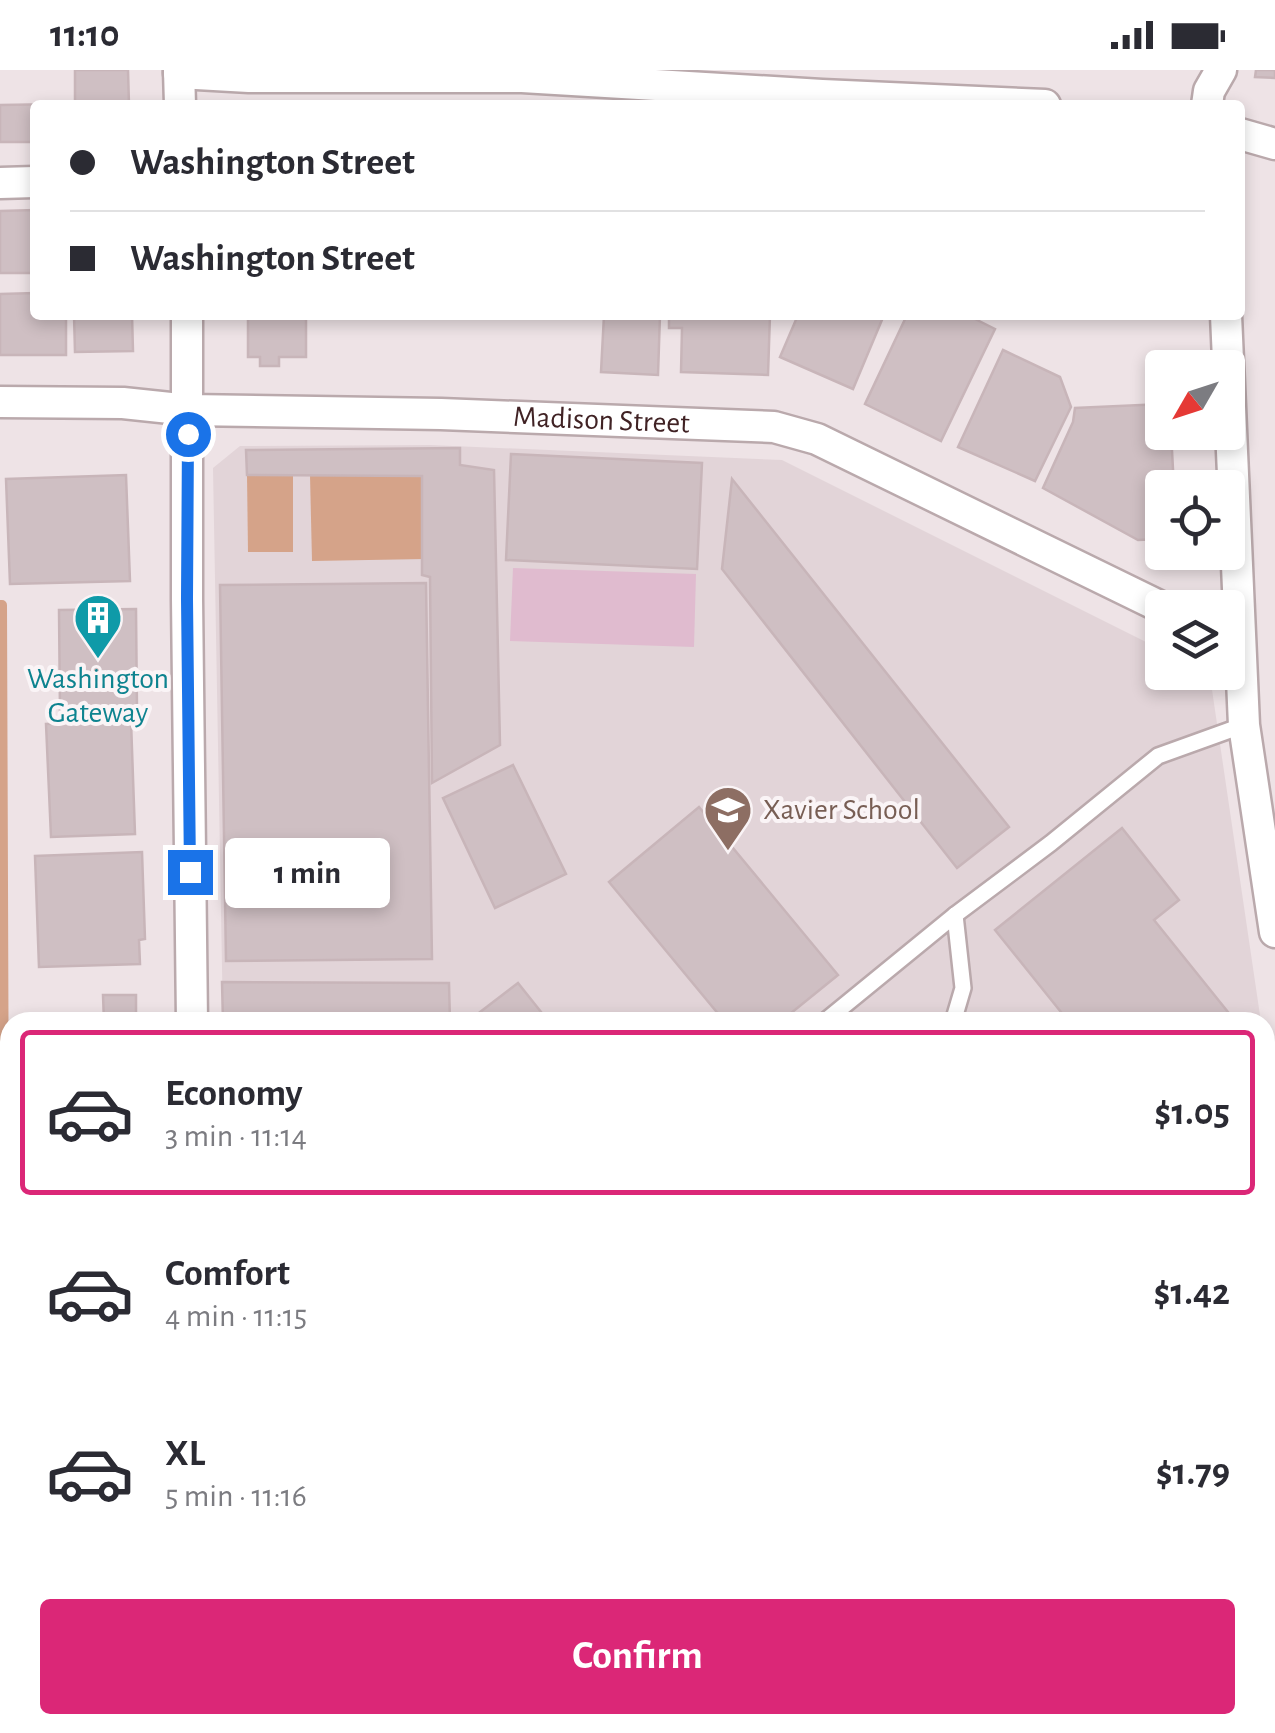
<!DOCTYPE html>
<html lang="en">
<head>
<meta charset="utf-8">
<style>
  :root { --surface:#fff; --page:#f2f2f3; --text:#2b2b33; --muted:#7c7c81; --line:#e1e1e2; --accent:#db2777 }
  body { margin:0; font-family:"Alegreya Sans",sans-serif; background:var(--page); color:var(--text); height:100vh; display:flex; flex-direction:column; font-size:38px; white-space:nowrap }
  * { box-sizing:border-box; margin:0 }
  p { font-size:32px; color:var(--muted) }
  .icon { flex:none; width:55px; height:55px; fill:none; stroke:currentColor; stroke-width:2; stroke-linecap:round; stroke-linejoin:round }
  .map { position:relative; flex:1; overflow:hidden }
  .drawer { position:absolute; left:0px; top:942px; width:1275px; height:722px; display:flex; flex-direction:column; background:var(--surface); border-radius:30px 30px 0 0; box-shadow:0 5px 15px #0003 }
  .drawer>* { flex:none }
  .hud { position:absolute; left:30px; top:30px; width:1215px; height:220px; border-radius:10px; box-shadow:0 5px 15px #0003; display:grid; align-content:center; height:220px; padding:0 40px; background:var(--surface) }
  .needle { width:65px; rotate:231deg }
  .tools { position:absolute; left:1145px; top:280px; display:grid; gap:20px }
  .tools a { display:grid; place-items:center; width:100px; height:100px; border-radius:10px; background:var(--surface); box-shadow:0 5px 15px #0003; font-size:50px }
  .end { position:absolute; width:45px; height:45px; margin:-22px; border:12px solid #1a73e8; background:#fff; box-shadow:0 0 0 5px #fff }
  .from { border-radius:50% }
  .bubble { position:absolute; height:70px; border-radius:10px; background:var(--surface); box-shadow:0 5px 15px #0003; font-size:32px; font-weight:700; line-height:70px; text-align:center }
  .hud b { display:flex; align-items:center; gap:35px; height:95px; font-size:38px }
  .hud b+b { border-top:2px solid var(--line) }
  .hud i { width:25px; height:25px; background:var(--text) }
  ul { padding:18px 0 0; list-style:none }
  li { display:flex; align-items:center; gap:30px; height:165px; margin:0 20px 15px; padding:0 20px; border:5px solid transparent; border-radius:10px }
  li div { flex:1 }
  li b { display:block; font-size:38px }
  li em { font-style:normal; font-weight:700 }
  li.active { border-color:var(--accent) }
  li>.icon { width:90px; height:90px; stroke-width:1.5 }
  .action { display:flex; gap:20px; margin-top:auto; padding:20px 40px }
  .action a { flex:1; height:115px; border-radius:10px; background:var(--accent); color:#fff; font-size:40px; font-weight:700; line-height:115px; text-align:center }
  .status { display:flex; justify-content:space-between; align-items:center; height:70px; padding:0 50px; background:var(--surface); direction:ltr }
  .status svg { height:28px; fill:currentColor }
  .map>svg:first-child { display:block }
  .built { fill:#e2d4d8 }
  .green { fill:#e0bbcf }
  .water { fill:#d5a389 }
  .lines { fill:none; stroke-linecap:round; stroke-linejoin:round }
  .stream { stroke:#d5a389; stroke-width:10 }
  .building { fill:#cfbfc3; stroke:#c8b5b9; stroke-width:2.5 }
  .lane-casing { stroke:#baa9ac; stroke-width:20 }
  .street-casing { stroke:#baa9ac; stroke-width:35 }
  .lane { stroke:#fff; stroke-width:15 }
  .street { stroke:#fff; stroke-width:30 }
  .route { stroke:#1a73e8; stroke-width:12 }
  .labels { text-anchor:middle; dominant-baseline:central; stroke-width:8; stroke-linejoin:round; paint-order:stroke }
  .street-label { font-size:30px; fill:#402224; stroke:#faf4f6 }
  .culture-label { font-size:30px; fill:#0d838f; stroke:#faf4f6 }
  .education-label { font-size:30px; fill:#785e54; stroke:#faf4f6; text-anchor:start }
</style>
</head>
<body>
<div class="status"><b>11:10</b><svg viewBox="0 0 49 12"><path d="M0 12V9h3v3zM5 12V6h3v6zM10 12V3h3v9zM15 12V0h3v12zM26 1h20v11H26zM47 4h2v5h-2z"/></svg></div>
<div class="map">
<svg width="1275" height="1663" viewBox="0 0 1275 1663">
  <rect width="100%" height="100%" fill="#eee3e6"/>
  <!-- built -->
  <g class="built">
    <polygon points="430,375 782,390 1162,580 1162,602 1203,603 1211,613 1261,952 223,952 213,398 240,376"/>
    <polygon points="1265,979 1275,1046 1275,1663 236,1663 235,1655 1265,1655"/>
  </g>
  <!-- green -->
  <g class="green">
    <polygon points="513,498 696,504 694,577 510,571"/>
    <polygon points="312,1655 508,1655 503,1663 315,1663"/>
    <polygon points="549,1655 908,1655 921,1663 543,1663"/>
  </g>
  <!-- water -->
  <g class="water">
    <polygon points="247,405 293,405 293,482 248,482"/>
    <polygon points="310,405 422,406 425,489 312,491"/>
  </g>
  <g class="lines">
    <!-- stream -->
    <polyline class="stream" points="0,535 2,535 6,1663"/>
  </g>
  <!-- building -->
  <g class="building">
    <polygon points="75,0 128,0 129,35 75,35"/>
    <polygon points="1256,0 1275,0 1275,8 1255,7"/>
    <polygon points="61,34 35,35 35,72 0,72 0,35"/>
    <polygon points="35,140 35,203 0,203 0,141"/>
    <polygon points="35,223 35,245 66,245 66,285 0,285 0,224"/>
    <polygon points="74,245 132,245 133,281 75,282"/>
    <polygon points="260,245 306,248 306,287 279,287 279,296 260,296 260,287 248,287 248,247 260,247"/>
    <polygon points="604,245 660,245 658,305 601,302"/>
    <polygon points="669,245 770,245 768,305 681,302 682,258 669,258"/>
    <polygon points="798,245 884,245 853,319 780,287"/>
    <polygon points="907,245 967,245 995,259 941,371 865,334"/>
    <polygon points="1003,280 1060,307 1071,337 1035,411 958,377"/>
    <polygon points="1162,334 1162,362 1171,362 1174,418 1162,418 1162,469 1138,470 1043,418 1073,352 1075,338"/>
    <polygon points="460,378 460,395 494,400 500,675 432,713 430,507 422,505 422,406 247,405 246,380"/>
    <polygon points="511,384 702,393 697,499 506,490"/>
    <polygon points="126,405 130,511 10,514 6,409"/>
    <polygon points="732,409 1009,757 957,798 722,499"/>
    <polygon points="426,513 432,889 226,891 220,515"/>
    <polygon points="136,539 137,641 60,642 59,540"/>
    <polygon points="131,651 135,764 51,767 46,654"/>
    <polygon points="513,695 566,804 495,838 443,728"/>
    <polygon points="699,737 838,905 780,952 725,952 609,812"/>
    <polygon points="1122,758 1179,830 1154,850 1236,952 1069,952 995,860"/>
    <polygon points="142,782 145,869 139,870 140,894 39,897 35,786"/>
    <polygon points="222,912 449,913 450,952 223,952"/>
    <polygon points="518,913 549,952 467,952"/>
    <polygon points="103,925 136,925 136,952 104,952"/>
    <polygon points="1265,1405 1275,1418 1275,1435 1265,1443"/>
    <polygon points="1265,1521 1275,1533 1275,1663 1114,1663 1107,1655 1265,1655"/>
    <polygon points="520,1655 545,1655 539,1663 514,1663"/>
    <polygon points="1016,1655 1066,1655 1072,1663 1022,1663"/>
  </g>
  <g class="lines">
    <!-- lane casing -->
    <g class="lane-casing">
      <g id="lane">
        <polyline points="824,952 955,845 1051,773 1158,686 1244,655"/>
        <polyline points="953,952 963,918 955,845"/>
      </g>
    </g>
    <!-- street casing -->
    <g class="street-casing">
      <g id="street">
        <polyline points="179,0 180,35"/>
        <polyline points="179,3 249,7 522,7 822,25 1045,35"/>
        <polyline points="1207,35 1209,21 1221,0"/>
        <polyline points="1240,64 1275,74"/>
        <polyline points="0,113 35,112"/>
        <polyline points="187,245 187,529 192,952"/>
        <polyline points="1226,245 1244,655 1275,862"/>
        <path id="s1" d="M0,332L123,333L189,340L441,344L774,357L817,369L1163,538"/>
        <polyline points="204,1663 205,1655"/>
      </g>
    </g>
    <!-- lane -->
    <use href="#lane" class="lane"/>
    <!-- street -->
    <use href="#street" class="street"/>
  </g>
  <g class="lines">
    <!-- route -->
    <polyline class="route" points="188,364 187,529 190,802"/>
  </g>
  <!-- icons -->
  <defs>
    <g id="building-pin" transform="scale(2.5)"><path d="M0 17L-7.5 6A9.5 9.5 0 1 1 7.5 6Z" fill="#0f9aa8" stroke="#faf4f6"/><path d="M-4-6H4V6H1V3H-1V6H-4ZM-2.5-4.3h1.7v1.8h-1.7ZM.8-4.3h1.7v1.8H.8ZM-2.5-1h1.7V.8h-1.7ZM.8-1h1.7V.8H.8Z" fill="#fff"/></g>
    <g id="school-pin" transform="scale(2.5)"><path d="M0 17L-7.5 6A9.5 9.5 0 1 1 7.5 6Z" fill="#8d6e63" stroke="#faf4f6"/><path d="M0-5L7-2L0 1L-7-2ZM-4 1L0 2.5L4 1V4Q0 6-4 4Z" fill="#fff"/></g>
  </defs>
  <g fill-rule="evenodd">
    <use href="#building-pin" x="98" y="548"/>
    <use href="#school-pin" x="728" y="740"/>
  </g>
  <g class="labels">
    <!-- street labels -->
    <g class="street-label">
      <text stroke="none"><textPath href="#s1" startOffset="602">Madison Street</textPath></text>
    </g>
    <!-- culture labels -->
    <g class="culture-label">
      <text x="98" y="609">Washington<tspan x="98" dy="34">Gateway</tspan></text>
    </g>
    <!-- education labels -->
    <g class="education-label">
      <text x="763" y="740">Xavier School</text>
    </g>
  </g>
</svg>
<div class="tools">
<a><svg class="needle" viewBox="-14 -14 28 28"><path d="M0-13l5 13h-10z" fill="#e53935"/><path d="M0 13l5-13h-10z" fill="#7c7c81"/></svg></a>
<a><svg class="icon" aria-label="locate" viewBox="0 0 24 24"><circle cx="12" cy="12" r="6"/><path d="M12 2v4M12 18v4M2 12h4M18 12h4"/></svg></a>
<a><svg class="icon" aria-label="layers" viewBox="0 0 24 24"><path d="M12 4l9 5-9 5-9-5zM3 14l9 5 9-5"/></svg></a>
</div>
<i class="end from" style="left:188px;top:364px"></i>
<i class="end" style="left:190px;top:802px"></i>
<div class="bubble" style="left:225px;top:768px;width:165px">1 min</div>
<div class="hud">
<b><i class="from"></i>Washington Street</b>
<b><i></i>Washington Street</b>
</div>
<section class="drawer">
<ul>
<li class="active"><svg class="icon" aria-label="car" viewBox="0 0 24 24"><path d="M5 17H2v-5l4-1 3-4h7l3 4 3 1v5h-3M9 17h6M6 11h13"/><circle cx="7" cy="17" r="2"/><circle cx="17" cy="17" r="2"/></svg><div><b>Economy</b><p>3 min · 11:14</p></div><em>$1.05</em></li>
<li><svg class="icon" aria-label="car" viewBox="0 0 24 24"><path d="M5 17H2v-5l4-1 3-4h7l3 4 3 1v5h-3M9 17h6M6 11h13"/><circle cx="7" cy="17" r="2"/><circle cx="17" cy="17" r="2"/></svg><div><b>Comfort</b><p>4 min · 11:15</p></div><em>$1.42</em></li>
<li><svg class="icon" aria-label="car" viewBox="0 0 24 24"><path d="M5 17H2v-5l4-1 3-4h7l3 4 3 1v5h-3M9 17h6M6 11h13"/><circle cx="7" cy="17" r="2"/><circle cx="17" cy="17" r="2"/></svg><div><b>XL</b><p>5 min · 11:16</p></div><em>$1.79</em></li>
</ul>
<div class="action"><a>Confirm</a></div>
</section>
</div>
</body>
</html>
